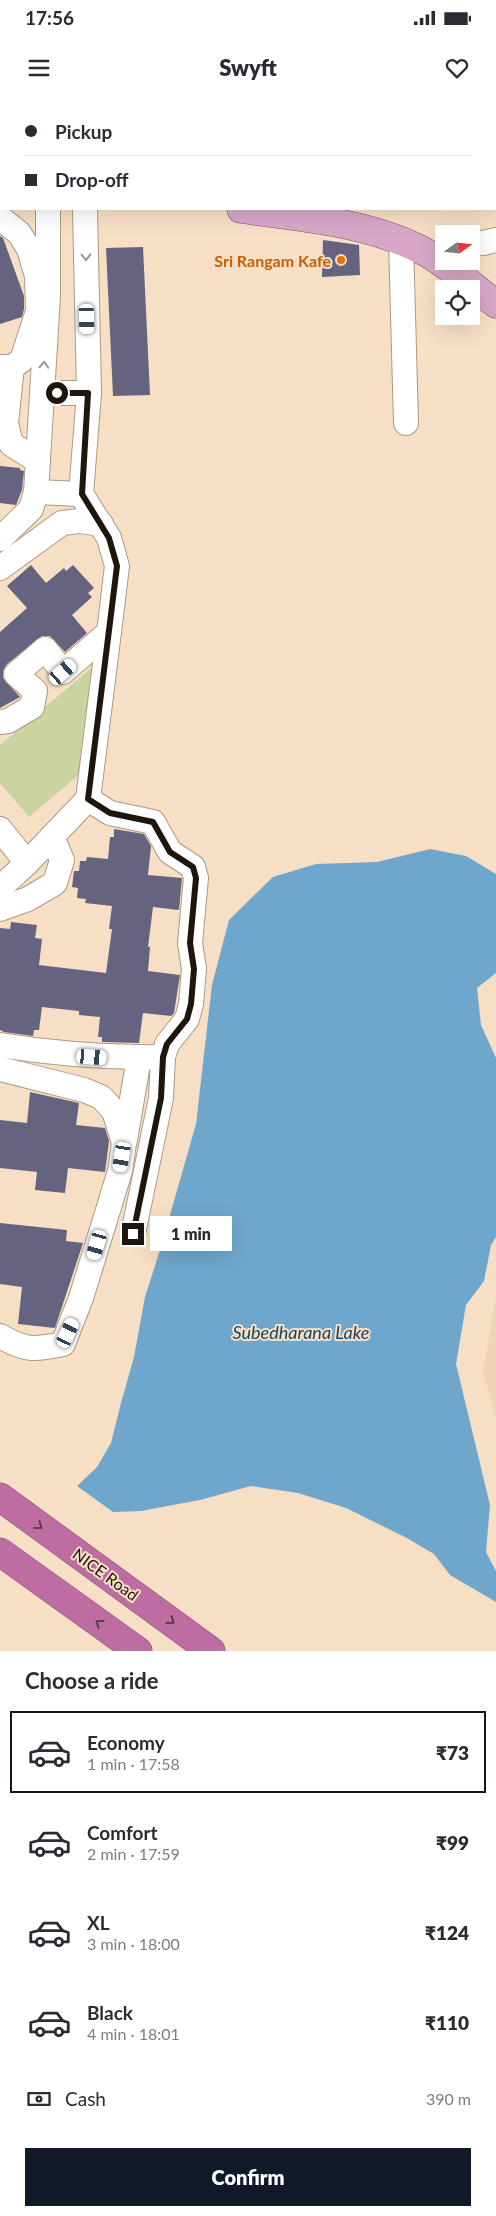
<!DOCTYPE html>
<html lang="en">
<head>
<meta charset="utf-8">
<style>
  :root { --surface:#fff; --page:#f2f2f3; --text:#2b2b33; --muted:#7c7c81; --line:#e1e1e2; --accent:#111827 }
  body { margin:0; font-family:Lato,sans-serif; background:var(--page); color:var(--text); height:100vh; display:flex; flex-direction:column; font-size:19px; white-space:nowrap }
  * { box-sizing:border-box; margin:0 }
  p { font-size:16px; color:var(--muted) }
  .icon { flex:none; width:28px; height:28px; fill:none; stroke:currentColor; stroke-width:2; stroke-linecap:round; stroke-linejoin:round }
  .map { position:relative; height:1551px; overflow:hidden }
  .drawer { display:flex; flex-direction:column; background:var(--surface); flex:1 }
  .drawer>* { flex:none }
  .hud { position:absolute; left:0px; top:0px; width:496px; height:110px; box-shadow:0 5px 20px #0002; display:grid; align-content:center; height:110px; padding:0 25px; background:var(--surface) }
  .needle { width:32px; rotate:75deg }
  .controls { position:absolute; left:435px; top:125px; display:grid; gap:10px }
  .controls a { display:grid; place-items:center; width:45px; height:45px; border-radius:0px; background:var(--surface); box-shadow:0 5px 20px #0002; font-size:25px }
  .end { position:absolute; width:22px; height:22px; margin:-11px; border:6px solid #1e160d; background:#fff; box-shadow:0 0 0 2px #fff }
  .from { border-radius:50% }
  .bubble { position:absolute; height:35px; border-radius:0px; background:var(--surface); box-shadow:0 5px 20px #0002; font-size:16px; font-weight:800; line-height:35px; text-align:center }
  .car { position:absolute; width:15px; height:30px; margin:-15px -8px; border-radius:6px; box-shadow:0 0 4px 1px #0007; background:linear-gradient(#fff 24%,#345 0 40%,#fff 0 76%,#345 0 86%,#fff 0) }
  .hud b { display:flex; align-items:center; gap:18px; height:48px; font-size:19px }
  .hud b+b { border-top:1px solid var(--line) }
  .hud i { width:12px; height:12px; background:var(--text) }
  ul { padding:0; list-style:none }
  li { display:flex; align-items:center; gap:15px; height:82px; margin:0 10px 8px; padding:0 15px; border:2px solid transparent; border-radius:0px }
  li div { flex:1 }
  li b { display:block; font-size:19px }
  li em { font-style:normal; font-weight:800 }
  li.active { border-color:var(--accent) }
  li>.icon { width:45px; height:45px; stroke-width:1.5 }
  h2 { padding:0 25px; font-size:22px; line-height:60px }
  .pay { display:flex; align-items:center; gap:12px; height:55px; padding:0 25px; font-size:19px }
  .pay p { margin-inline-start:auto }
  .action { display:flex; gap:10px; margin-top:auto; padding:10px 25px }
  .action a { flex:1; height:58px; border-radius:0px; background:var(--accent); color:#fff; font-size:20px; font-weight:800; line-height:58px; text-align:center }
  .status { display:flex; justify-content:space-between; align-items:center; height:35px; padding:0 25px; background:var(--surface); direction:ltr }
  .status svg { height:14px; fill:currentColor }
  header { display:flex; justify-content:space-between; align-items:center; height:65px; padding:0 25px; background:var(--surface); font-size:22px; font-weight:800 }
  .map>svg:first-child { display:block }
  .built { fill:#f0d3b4 }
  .green { fill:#cbd3a1 }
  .water { fill:#6fa7cc }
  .building { fill:#65637f }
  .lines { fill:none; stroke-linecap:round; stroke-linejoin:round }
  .minor-casing { stroke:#af9980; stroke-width:26 }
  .major-casing { stroke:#864f6e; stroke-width:29 }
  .highway-casing { stroke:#864f6e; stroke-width:29 }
  .minor { stroke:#fff; stroke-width:24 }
  .major { stroke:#d8a7c7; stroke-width:28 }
  .highway { stroke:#be6da2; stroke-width:28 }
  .oneway { stroke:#9a9692 }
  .oneway2 { stroke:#5e3949 }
  .route { stroke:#1e160d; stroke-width:6 }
  .food-dot { fill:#e8710a; stroke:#f6dfc5; stroke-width:2 }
  .labels { text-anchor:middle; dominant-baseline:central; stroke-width:4; stroke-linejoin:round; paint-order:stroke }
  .food-label { font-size:16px; font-weight:bold; fill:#c56008; stroke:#f6dfc5; text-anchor:end }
  .street-label { font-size:16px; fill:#1e160d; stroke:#f6dfc5 }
  .water-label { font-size:18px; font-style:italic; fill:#18455f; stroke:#f6dfc5 }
</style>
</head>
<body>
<div class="status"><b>17:56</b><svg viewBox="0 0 49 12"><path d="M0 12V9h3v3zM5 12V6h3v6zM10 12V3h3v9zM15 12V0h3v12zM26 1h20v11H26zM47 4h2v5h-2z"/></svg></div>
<header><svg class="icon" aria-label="menu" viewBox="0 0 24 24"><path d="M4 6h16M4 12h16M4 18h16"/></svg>Swyft<svg class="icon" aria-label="heart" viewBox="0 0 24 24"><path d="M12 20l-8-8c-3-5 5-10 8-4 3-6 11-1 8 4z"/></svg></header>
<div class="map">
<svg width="496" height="1551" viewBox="0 0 496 1551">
  <rect width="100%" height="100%" fill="#f6dfc5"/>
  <!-- built -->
  <polygon class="built" points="496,1194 496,1317 483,1272"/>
  <!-- green -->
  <polygon class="green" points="96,564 88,667 29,717 0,683 0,645"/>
  <!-- water -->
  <polygon class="water" points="430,749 466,756 496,774 496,873 477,888 481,925 496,958 496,1137 491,1145 484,1181 466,1205 456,1264 490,1405 486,1452 496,1471 496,1502 450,1475 434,1454 405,1437 346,1408 298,1393 251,1386 200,1400 141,1411 113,1412 77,1386 97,1367 111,1343 121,1303 134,1257 145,1197 160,1150 196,1024 212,885 229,820 273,777 316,764 377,762"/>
  <!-- building -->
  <g class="building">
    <polygon points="0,136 3,138 24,196 24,209 22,217 0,224"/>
    <polygon points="323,140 359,145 360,175 322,177"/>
    <polygon points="143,147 150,295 113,296 106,148"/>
    <polygon points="0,366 20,368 20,370 24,371 22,390 16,405 0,403"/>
    <polygon points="31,465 46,483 64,468 66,471 73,465 94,488 88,493 92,497 72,515 87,533 65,552 50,536 42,536 7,564 3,571 3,578 20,597 0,608 0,532 27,508 7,486"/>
    <polygon points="114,729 144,734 151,746 148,775 182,778 179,810 153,807 148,847 150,847 148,871 180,875 174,913 171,916 143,913 139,943 102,942 102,937 98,937 100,917 79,915 79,911 42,907 39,930 34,930 33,936 4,932 0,930 0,828 10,829 11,822 37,825 35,838 42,839 39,865 106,873 112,829 109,829 112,806 85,803 86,799 77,798 78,788 72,787 74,771 79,771 80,761 86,761 87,757 108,759 110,737 114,737"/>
    <polygon points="30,992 79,1003 76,1025 105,1028 109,1041 105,1072 68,1068 65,1093 35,1090 37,1072 0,1068 0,1020 27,1023"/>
    <polygon points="0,1123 67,1130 66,1141 83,1143 55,1228 18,1224 22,1187 0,1184"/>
  </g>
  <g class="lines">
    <!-- minor casing -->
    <g class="minor-casing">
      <g id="minor">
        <polyline points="117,0 117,1"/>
        <polyline points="0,10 1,10"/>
        <polyline points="495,28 496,28"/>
        <polyline points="0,118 19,133 29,149 37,176 38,211 22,260 12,267"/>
        <polyline points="401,141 406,323"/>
        <polyline points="483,143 496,140"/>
        <polyline points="0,267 12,267 6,323"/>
        <polyline points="42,293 89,293"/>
        <polyline points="0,322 6,323 11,344 38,361"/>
        <polyline points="36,392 81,394"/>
        <polyline points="0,439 31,409 36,392 48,196 48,109"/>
        <polyline points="0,468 62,423 80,421 101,424"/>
        <polyline points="0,622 8,621 32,607 35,591 16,574 45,549 63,572 109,532"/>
        <polyline points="88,699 110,713 153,722 170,752 193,767 196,778 190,843 194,869 191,904 187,919 167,944 163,957 161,998 133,1134"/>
        <polyline points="0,729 27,763"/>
        <polyline points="0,788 27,763 88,699 109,532 117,466 109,438 81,394 89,293 85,109"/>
        <polyline points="0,809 28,799 55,783 62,760 52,737"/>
        <path d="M0,945C57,954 106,958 163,957"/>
        <path d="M0,969L84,990L101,997L114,1011L124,1043L120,1071L81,1198L63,1244C34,1250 26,1251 0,1236"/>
        <polyline points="125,1040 139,958"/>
      </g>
    </g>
    <!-- major casing -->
    <g class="major-casing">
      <g id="major">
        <polyline points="0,69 1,69"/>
        <path d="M241,109C302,118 370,122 425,152C450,166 473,187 496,204"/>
      </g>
    </g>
    <!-- highway casing -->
    <g class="highway-casing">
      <g id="highway">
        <polyline points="0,1397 211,1551"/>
        <polyline points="0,1452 138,1551"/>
      </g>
    </g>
    <!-- minor -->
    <use href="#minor" class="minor"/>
    <!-- major -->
    <use href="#major" class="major"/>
    <!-- highway -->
    <use href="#highway" class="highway"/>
  </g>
  <!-- one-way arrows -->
  <defs><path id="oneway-chevron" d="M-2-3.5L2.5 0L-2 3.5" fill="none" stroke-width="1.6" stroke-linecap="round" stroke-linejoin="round" transform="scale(1.25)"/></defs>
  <g class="oneway">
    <use href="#oneway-chevron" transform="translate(86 157) rotate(89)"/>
    <use href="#oneway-chevron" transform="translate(44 265) rotate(-86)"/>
  </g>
  <g class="oneway2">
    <use href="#oneway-chevron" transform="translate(39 1426) rotate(36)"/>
    <use href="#oneway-chevron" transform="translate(171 1521) rotate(36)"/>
    <use href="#oneway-chevron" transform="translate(99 1523) rotate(-144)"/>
  </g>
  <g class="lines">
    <!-- route -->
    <polyline class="route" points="57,293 88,293 82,394 109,438 117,466 88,699 110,713 153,722 170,752 193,767 196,778 190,843 194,869 191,904 187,919 167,944 163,957 161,998 133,1134"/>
  </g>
  <!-- markers -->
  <circle class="food-dot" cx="341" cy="160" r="5"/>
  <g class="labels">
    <!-- food labels -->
    <g class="food-label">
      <text x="331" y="160">Sri Rangam Kafe</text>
    </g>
    <!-- street labels -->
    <g class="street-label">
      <text transform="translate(106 1474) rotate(36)">NICE Road</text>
    </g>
    <!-- water labels -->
    <g class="water-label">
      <text x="301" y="1232">Subedharana Lake</text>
    </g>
  </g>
</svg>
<div class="controls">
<a><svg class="needle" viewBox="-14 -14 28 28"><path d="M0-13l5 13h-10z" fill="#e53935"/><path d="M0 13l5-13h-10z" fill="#7c7c81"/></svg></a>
<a><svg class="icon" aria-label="locate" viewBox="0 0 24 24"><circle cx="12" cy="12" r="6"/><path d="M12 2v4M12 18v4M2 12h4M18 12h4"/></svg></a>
</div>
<i class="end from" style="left:57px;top:293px"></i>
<i class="end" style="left:133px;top:1134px"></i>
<div class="bubble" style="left:150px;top:1116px;width:82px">1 min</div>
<i class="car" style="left:87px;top:219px;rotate:179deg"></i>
<i class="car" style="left:63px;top:572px;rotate:49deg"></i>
<i class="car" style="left:92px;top:957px;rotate:94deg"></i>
<i class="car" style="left:122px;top:1057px;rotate:189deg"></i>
<i class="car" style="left:97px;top:1145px;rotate:196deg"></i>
<i class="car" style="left:68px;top:1233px;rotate:25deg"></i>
<div class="hud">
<b><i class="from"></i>Pickup</b>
<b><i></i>Drop-off</b>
</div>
</div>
<section class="drawer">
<h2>Choose a ride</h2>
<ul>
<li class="active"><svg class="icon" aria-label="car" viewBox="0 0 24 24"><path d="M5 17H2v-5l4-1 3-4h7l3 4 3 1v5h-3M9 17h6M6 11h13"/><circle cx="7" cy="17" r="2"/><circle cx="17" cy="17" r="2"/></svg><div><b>Economy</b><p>1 min · 17:58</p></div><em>₹73</em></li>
<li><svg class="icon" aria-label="car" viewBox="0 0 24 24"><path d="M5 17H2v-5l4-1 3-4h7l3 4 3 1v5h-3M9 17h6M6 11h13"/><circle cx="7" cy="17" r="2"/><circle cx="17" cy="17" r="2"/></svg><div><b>Comfort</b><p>2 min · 17:59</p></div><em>₹99</em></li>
<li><svg class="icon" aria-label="car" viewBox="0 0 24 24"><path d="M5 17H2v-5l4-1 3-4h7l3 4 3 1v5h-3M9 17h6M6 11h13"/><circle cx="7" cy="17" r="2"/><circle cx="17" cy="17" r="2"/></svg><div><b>XL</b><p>3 min · 18:00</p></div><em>₹124</em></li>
<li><svg class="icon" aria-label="car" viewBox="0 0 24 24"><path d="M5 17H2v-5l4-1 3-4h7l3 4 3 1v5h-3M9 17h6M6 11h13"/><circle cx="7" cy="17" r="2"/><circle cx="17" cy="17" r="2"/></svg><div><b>Black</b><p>4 min · 18:01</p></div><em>₹110</em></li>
</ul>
<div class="pay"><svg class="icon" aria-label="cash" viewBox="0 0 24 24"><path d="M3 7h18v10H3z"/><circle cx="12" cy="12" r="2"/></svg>Cash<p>390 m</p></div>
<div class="action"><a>Confirm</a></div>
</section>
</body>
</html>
